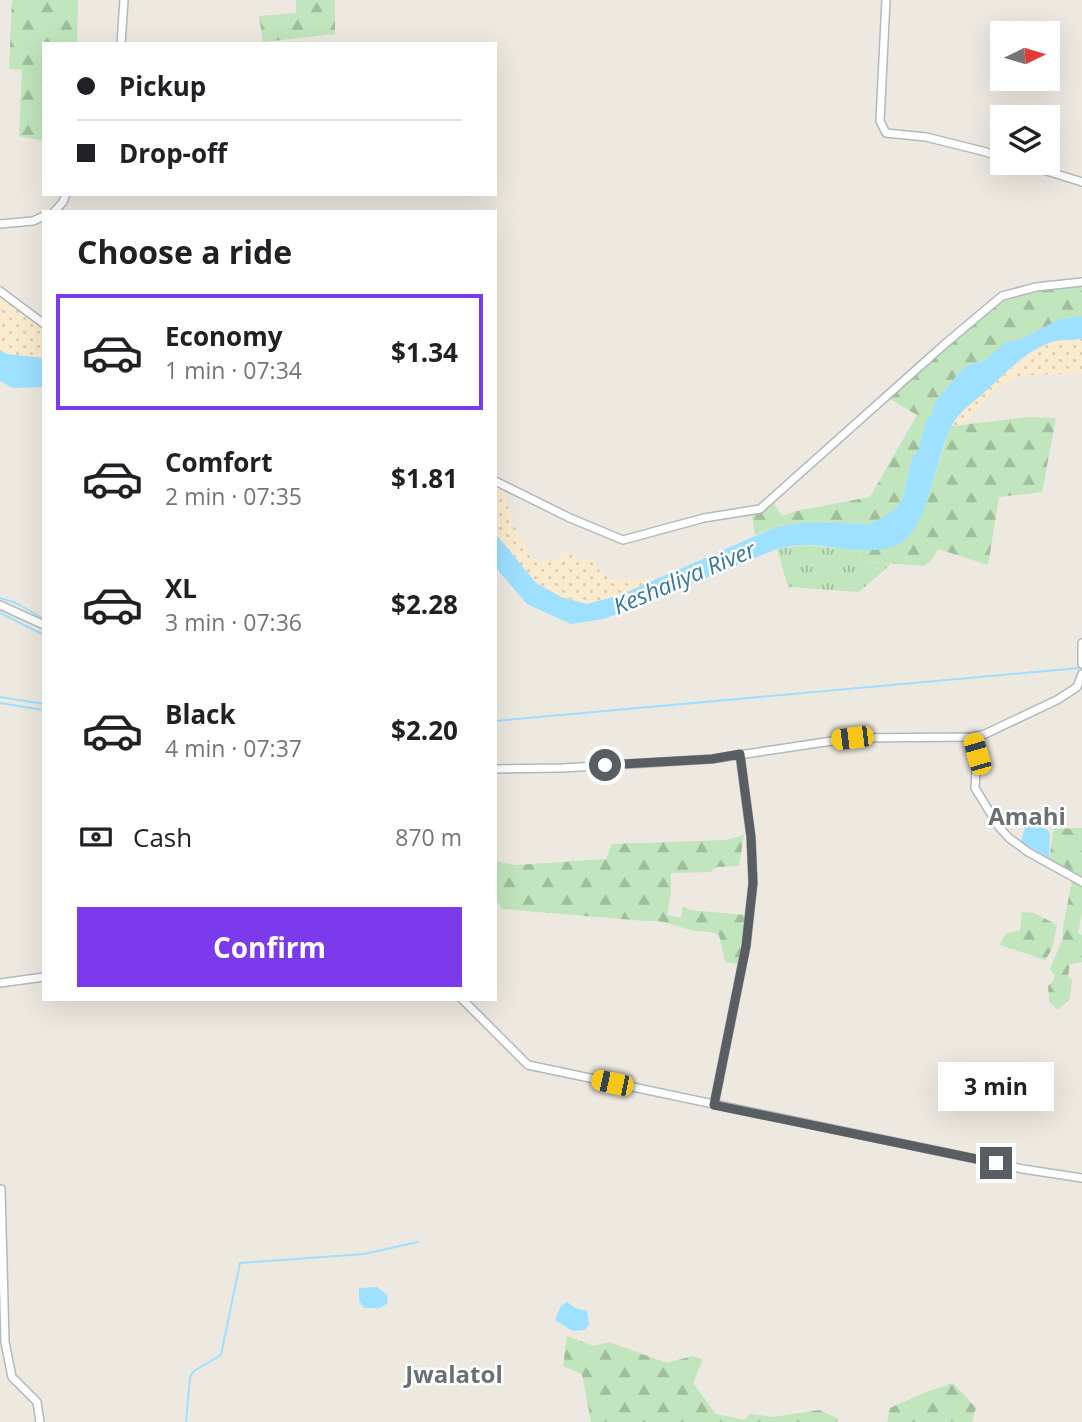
<!DOCTYPE html>
<html lang="en">
<head>
<meta charset="utf-8">
<style>
  :root { --surface:#fff; --page:#f6f6f6; --text:#202124; --muted:#757577; --line:#e0e0e0; --accent:#7c3aed }
  body { margin:0; font-family:"Open Sans",sans-serif; background:var(--page); color:var(--text); height:100vh; display:flex; flex-direction:column; font-size:26px; white-space:nowrap }
  * { box-sizing:border-box; margin:0 }
  p { font-size:23px; color:var(--muted) }
  .icon { flex:none; width:38px; height:38px; fill:none; stroke:currentColor; stroke-width:2; stroke-linecap:round; stroke-linejoin:round }
  .map { position:relative; flex:1; overflow:hidden }
  .drawer { position:absolute; left:42px; top:210px; width:455px; height:791px; display:flex; flex-direction:column; background:var(--surface); border-radius:0px; box-shadow:0 7px 28px #0002 }
  .drawer>* { flex:none }
  .guide { position:absolute; left:42px; top:42px; width:455px; height:154px; border-radius:0px; box-shadow:0 7px 28px #0002; display:grid; align-content:center; height:154px; padding:0 35px; background:var(--surface) }
  .needle { width:46px; rotate:85deg }
  .fabs { position:absolute; left:990px; top:21px; display:grid; gap:14px }
  .fabs a { display:grid; place-items:center; width:70px; height:70px; border-radius:0px; background:var(--surface); box-shadow:0 7px 28px #0002; font-size:35px }
  .end { position:absolute; width:32px; height:32px; margin:-16px; border:9px solid #595e62; background:#fff; box-shadow:0 0 0 4px #fff }
  .from { border-radius:50% }
  .bubble { position:absolute; height:49px; border-radius:0px; background:var(--surface); box-shadow:0 7px 28px #0002; font-size:23px; font-weight:700; line-height:49px; text-align:center }
  .car { position:absolute; width:21px; height:42px; margin:-21px -10px; border-radius:9px; box-shadow:0 0 5px 2px #0007; background:linear-gradient(#f5c518 24%,#345 0 40%,#f5c518 0 76%,#345 0 86%,#f5c518 0) }
  .guide b { display:flex; align-items:center; gap:24px; height:66px; font-size:26px }
  .guide b+b { border-top:2px solid var(--line) }
  .guide i { width:18px; height:18px; background:var(--text) }
  ul { padding:0; list-style:none }
  li { display:flex; align-items:center; gap:21px; height:116px; margin:0 14px 10px; padding:0 21px; border:4px solid transparent; border-radius:0px }
  li div { flex:1 }
  li b { display:block; font-size:26px }
  li em { font-style:normal; font-weight:700 }
  li.active { border-color:var(--accent) }
  li>.icon { width:63px; height:63px; stroke-width:1.5 }
  h2 { padding:0 35px; font-size:32px; line-height:84px }
  .pay { display:flex; align-items:center; gap:18px; height:77px; padding:0 35px; font-size:26px }
  .pay p { margin-inline-start:auto }
  .action { display:flex; gap:14px; margin-top:auto; padding:14px 35px }
  .action a { flex:1; height:80px; border-radius:0px; background:var(--accent); color:#fff; font-size:28px; font-weight:700; line-height:80px; text-align:center }
  .map>svg:first-child { display:block }
  .grass { fill:url(#grass-tufts) }
  .forest { fill:url(#forest-firs) }
  .sand { fill:url(#sand-dots) }
  .water { fill:#9ee0ff }
  .lines { fill:none; stroke-linecap:round; stroke-linejoin:round }
  .stream { stroke:#9ee0ff; stroke-width:2 }
  .minor-casing { stroke:#b3b8bc; stroke-width:10 }
  .minor { stroke:#fff; stroke-width:7 }
  .route { stroke:#595e62; stroke-width:9 }
  .labels { text-anchor:middle; dominant-baseline:central; stroke-width:5; stroke-linejoin:round; paint-order:stroke }
  .water-label { font-size:23px; font-style:italic; fill:#3577a1; stroke:#fff }
  .quarter-label { font-size:24px; font-weight:bold; fill:#6a7074; stroke:#fff }
</style>
</head>
<body>
<div class="map">
<svg width="1082" height="1422" viewBox="0 0 1082 1422">
  <defs>
    <pattern id="grass-tufts" width="24" height="20" patternUnits="userSpaceOnUse" patternTransform="scale(1.75)"><rect width="24" height="20" fill="#c1e5bc"/><path d="M3 7l-1-3M5 7V3M7 7l1-3M15 17l-1-3M17 17v-4M19 17l1-3" fill="none" stroke="#a0bd9c"/></pattern>
    <pattern id="forest-firs" width="22" height="20" patternUnits="userSpaceOnUse" patternTransform="scale(1.75)"><rect width="22" height="20" fill="#c1e5bc"/><path d="M5 1l3.5 6h-7zM16 11l3.5 6h-7z" fill="#a0bd9c"/></pattern>
    <pattern id="sand-dots" width="8" height="8" patternUnits="userSpaceOnUse" patternTransform="scale(1.75)"><rect width="8" height="8" fill="#fbebce"/><path d="M2 2h.1M6 6h.1" fill="none" stroke="#d9ccb3" stroke-width="1.8" stroke-linecap="round"/></pattern>
  </defs>
  <rect width="100%" height="100%" fill="#ede9e0"/>
  <!-- grass -->
  <polygon class="grass" points="802,545 861,550 860,561 891,564 859,592 788,587 777,549"/>
  <!-- forest -->
  <g class="forest">
    <polygon points="12,0 78,0 77,44 44,44 43,141 19,136 22,70 9,69"/>
    <polygon points="296,0 335,0 335,34 263,42 259,16 296,13"/>
    <polygon points="1082,282 1082,316 1061,319 1021,339 1005,343 986,360 968,365 961,371 935,402 931,415 925,424 919,449 912,458 903,498 897,507 884,517 870,524 807,522 776,527 755,535 752,516 744,511 760,509 771,499 782,516 796,511 870,497 917,415 885,396 1002,296"/>
    <path d="M1029,417L1056,418L1042,492L999,497L988,565L938,549L931,561L923,566L860,561L861,550C870,549 885,550 893,546C927,530 937,460 951,426Z"/>
    <polygon points="1082,828 1082,913 1078,933 1082,935 1082,962 1070,964 1068,976 1072,980 1070,998 1058,1010 1049,1002 1048,986 1053,981 1055,975 1050,969 1063,938 1063,927 1072,881 1069,870 1049,860 1053,833 1054,829"/>
    <path d="M744,835L739,866L717,867L710,872L671,873V892L667,915L681,918L683,906L690,910L745,915L738,964L725,962L719,935C711,931 705,932 696,931C675,927 670,920 645,921L502,909L495,898V861L516,865L606,859L612,844L726,840Z"/>
    <path d="M1022,912L1034,913L1057,925L1052,949L1045,960L1000,945C1004,933 1008,932 1020,931Z"/>
    <polygon points="567,1336 594,1346 609,1342 667,1363 692,1356 703,1359 693,1383 716,1414 745,1420 750,1414 773,1417 819,1410 839,1419 836,1422 591,1422 582,1374 563,1366"/>
    <polygon points="953,1383 976,1408 972,1422 887,1422 890,1408 926,1392"/>
  </g>
  <!-- sand -->
  <g class="sand">
    <polygon points="0,291 44,324 44,358 7,354 0,350"/>
    <polygon points="1082,338 1082,373 1019,376 992,391 963,425 951,426 971,402 1029,354 1054,341 1071,341"/>
    <path d="M495,481L502,484L512,521L532,558C547,563 555,564 565,550L581,561L593,559C605,588 630,580 657,579L620,595L587,604L561,597L536,583L495,533Z"/>
  </g>
  <!-- water -->
  <g class="water">
    <path d="M1082,316V338C1072,341 1060,339 1051,342C1025,352 1006,372 987,390C973,403 958,411 950,429C936,458 928,529 899,544C871,558 833,544 803,545C795,545 785,547 777,549L604,619L571,624L527,604L495,567V533L536,583L561,597L587,604L620,595L776,527L808,522L870,524L884,517L897,507L903,498L912,458L919,449L925,423L931,415L935,402L961,371L968,365L986,360L1004,343L1021,339L1060,319Z"/>
    <polygon points="0,350 7,354 44,358 44,387 13,388 0,381"/>
    <polygon points="1035,824 1048,830 1050,835 1049,858 1021,842 1025,827"/>
    <polygon points="377,1287 387,1295 388,1303 380,1308 364,1308 359,1300 359,1288"/>
    <polygon points="567,1302 575,1308 587,1311 589,1324 585,1330 573,1331 555,1320 561,1306"/>
  </g>
  <g class="lines">
    <!-- stream -->
    <g class="stream">
      <polyline points="0,598 16,603 44,619"/>
      <polyline points="0,613 44,635"/>
      <polyline points="0,697 44,704"/>
      <polyline points="0,703 44,710"/>
      <polyline points="495,721 1080,668"/>
      <polyline points="186,1422 190,1377 194,1371 221,1355 240,1263 364,1254 418,1242"/>
    </g>
    <!-- minor casing -->
    <g class="minor-casing">
      <g id="minor">
        <polyline points="886,0 880,121 886,133 926,137 986,152 1003,159"/>
        <polyline points="121,44 124,0"/>
        <polyline points="1012,163 1040,169 1082,182"/>
        <polyline points="54,212 63,202 66,194"/>
        <polyline points="0,224 33,221 44,216"/>
        <polyline points="0,291 44,324"/>
        <polyline points="495,481 570,518 623,540 704,518 760,509 946,343 1002,296 1036,287 1082,282"/>
        <polyline points="0,605 44,625"/>
        <polyline points="1082,643 1082,664"/>
        <polyline points="972,737 977,754 975,788 999,827 1009,838 1028,852 1082,882"/>
        <polyline points="495,769 562,768 712,759 852,738 972,737 985,734 1057,700 1077,687 1082,674"/>
        <polyline points="0,983 44,977"/>
        <polyline points="462,999 528,1065 1023,1169 1082,1178"/>
        <polyline points="714,1105 746,946 753,883 751,837 740,755"/>
        <polyline points="1,1189 5,1342 12,1377 37,1402 40,1422"/>
      </g>
    </g>
    <!-- minor -->
    <use href="#minor" class="minor"/>
  </g>
  <g class="lines">
    <!-- route -->
    <polyline class="route" points="605,765 712,759 740,754 751,837 753,883 746,946 714,1105 996,1163"/>
  </g>
  <g class="labels">
    <!-- water labels -->
    <g class="water-label">
      <text transform="translate(684 577) rotate(-23)">Keshaliya River</text>
    </g>
    <!-- quarter labels -->
    <g class="quarter-label">
      <text x="1027" y="815">Amahi</text>
      <text x="454" y="1373">Jwalatol</text>
    </g>
  </g>
</svg>
<div class="fabs">
<a><svg class="needle" viewBox="-14 -14 28 28"><path d="M0-13l5 13h-10z" fill="#e53935"/><path d="M0 13l5-13h-10z" fill="#757577"/></svg></a>
<a><svg class="icon" aria-label="layers" viewBox="0 0 24 24"><path d="M12 4l9 5-9 5-9-5zM3 14l9 5 9-5"/></svg></a>
</div>
<i class="end from" style="left:605px;top:765px"></i>
<i class="end" style="left:996px;top:1163px"></i>
<div class="bubble" style="left:938px;top:1062px;width:116px">3 min</div>
<i class="car" style="left:852px;top:738px;rotate:263deg"></i>
<i class="car" style="left:977px;top:754px;rotate:344deg"></i>
<i class="car" style="left:612px;top:1083px;rotate:282deg"></i>
<div class="guide">
<b><i class="from"></i>Pickup</b>
<b><i></i>Drop-off</b>
</div>
<section class="drawer">
<h2>Choose a ride</h2>
<ul>
<li class="active"><svg class="icon" aria-label="car" viewBox="0 0 24 24"><path d="M5 17H2v-5l4-1 3-4h7l3 4 3 1v5h-3M9 17h6M6 11h13"/><circle cx="7" cy="17" r="2"/><circle cx="17" cy="17" r="2"/></svg><div><b>Economy</b><p>1 min · 07:34</p></div><em>$1.34</em></li>
<li><svg class="icon" aria-label="car" viewBox="0 0 24 24"><path d="M5 17H2v-5l4-1 3-4h7l3 4 3 1v5h-3M9 17h6M6 11h13"/><circle cx="7" cy="17" r="2"/><circle cx="17" cy="17" r="2"/></svg><div><b>Comfort</b><p>2 min · 07:35</p></div><em>$1.81</em></li>
<li><svg class="icon" aria-label="car" viewBox="0 0 24 24"><path d="M5 17H2v-5l4-1 3-4h7l3 4 3 1v5h-3M9 17h6M6 11h13"/><circle cx="7" cy="17" r="2"/><circle cx="17" cy="17" r="2"/></svg><div><b>XL</b><p>3 min · 07:36</p></div><em>$2.28</em></li>
<li><svg class="icon" aria-label="car" viewBox="0 0 24 24"><path d="M5 17H2v-5l4-1 3-4h7l3 4 3 1v5h-3M9 17h6M6 11h13"/><circle cx="7" cy="17" r="2"/><circle cx="17" cy="17" r="2"/></svg><div><b>Black</b><p>4 min · 07:37</p></div><em>$2.20</em></li>
</ul>
<div class="pay"><svg class="icon" aria-label="cash" viewBox="0 0 24 24"><path d="M3 7h18v10H3z"/><circle cx="12" cy="12" r="2"/></svg>Cash<p>870 m</p></div>
<div class="action"><a>Confirm</a></div>
</section>
</div>
</body>
</html>
